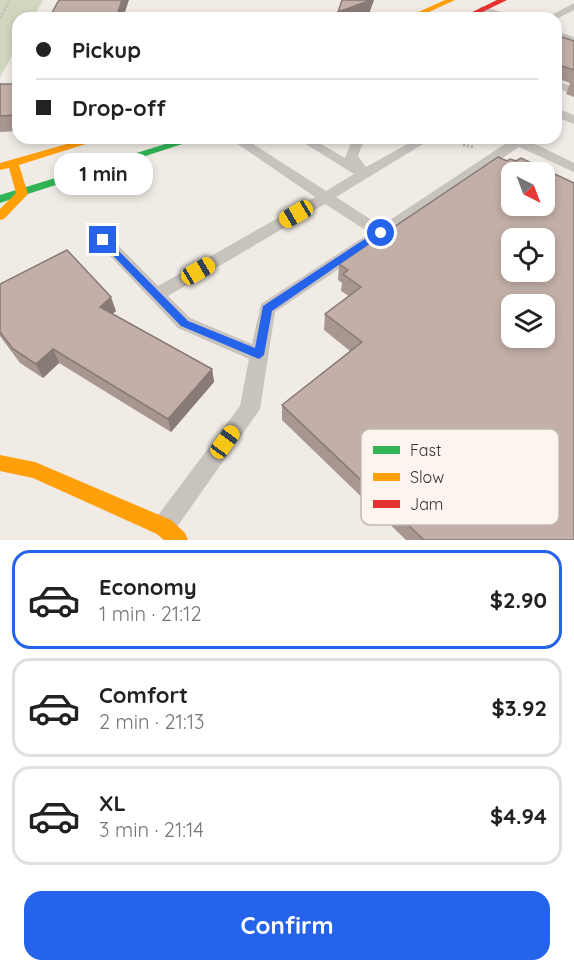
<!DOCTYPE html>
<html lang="en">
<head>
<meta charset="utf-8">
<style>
  :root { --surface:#fff; --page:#f2f2f2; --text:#222; --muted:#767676; --line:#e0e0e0; --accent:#2563eb }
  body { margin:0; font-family:Quicksand,sans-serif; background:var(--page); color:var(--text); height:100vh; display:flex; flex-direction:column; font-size:22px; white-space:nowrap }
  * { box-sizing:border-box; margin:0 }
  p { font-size:20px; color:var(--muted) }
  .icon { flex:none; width:33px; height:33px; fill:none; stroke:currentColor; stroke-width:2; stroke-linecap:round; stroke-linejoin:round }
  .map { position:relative; height:540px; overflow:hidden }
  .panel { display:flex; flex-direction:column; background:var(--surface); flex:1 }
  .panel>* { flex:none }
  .top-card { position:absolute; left:12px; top:12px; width:550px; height:132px; border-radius:18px; box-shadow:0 3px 9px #0003; display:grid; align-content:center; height:132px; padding:0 24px; background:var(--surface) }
  .needle { width:39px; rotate:138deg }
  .fabs { position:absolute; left:501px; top:162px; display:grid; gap:12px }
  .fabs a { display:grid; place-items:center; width:54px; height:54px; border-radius:12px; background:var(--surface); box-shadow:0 3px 9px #0003; font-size:30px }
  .end { position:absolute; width:27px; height:27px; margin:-14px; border:8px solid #2563eb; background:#fff; box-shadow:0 0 0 3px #fff }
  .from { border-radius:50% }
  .bubble { position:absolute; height:42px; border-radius:18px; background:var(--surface); box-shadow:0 3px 9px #0003; font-size:20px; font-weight:700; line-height:42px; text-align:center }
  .car { position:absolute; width:18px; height:36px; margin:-18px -9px; border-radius:8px; box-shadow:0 0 4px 2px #0007; background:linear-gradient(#f5c518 24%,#345 0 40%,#f5c518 0 76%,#345 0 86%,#f5c518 0) }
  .top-card b { display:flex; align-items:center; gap:21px; height:57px; font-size:22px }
  .top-card b+b { border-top:2px solid var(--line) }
  .top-card i { width:15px; height:15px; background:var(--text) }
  ul { padding:10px 0 0; list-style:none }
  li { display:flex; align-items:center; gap:18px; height:99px; margin:0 12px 9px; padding:0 12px; border:3px solid var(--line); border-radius:18px }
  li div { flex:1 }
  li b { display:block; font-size:22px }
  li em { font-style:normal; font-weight:700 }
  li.on { border-color:var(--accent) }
  li>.icon { width:54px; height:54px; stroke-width:1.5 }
  .button { display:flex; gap:12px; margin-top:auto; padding:12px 24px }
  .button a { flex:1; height:69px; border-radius:18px; background:var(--accent); color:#fff; font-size:24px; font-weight:700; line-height:69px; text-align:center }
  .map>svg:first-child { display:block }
  .green { fill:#d1d6bf }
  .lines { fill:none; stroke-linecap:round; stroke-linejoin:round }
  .path-far1 { stroke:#c2bbb6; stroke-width:2; stroke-dasharray:2 2; stroke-linecap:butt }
  .path { stroke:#c2bbb6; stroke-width:3; stroke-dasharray:2 2; stroke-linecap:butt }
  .lane { fill:#c9c3be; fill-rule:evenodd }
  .fast { fill:#30b455; fill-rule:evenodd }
  .slow { fill:#ff9f0a; fill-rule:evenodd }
  .jam { fill:#e5322d; fill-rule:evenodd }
  .wall { fill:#a89690 }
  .shaded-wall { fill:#887a75 }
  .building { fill:#c3afa7; stroke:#887a75; stroke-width:1.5; fill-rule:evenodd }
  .route { fill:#2563eb }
  .key { fill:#fbf5ee; stroke:#c1bab4; stroke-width:1.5 }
  .key-label { font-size:16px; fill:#3b302b }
</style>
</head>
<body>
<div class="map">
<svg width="574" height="540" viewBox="0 0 574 540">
  <rect width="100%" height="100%" fill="#f0ebe5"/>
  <!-- green -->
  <polygon class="green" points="0,0 43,0 33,18 18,18 18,45 0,77"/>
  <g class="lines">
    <!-- path-far1 -->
    <polyline class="path-far1" points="0,18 10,0"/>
    <!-- path -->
    <polyline class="path" points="463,145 474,147"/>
    <!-- lane -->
    <g class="lane">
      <polygon points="574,3 574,10 556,19 546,18"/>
      <polygon points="483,6 512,16 514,18 500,18 480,11 480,7"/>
      <polygon points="556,31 574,37 574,43 556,38"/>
      <polygon points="556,81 574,87 574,94 556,88"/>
      <polygon points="556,108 574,115 574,124 556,117"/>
      <path d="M229,138H244L326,191L354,174L296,138H311L345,158L353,138H365L358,156L366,167L418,138H433L336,197L381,226L508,142L505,138H523L574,163V172L519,147L275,312L260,409L172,534L164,538L156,534L152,526L156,518L240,406L249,359L178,328L95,240L97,236H109L158,286L315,197ZM325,204L370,233L261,304L252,344L190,318L168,296Z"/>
    </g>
    <!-- fast -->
    <polygon class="fast" points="185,138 201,138 0,203 0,195"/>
    <!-- slow -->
    <g class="slow">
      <polygon points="445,0 455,0 416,18 405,18"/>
      <polygon points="88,138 105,138 19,165 28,194 4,219 0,220 0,209 16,193 9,168 0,170 0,163"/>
      <polygon points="0,455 35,462 171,520 185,533 188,540 164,540 157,534 33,478 0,471"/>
    </g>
    <!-- jam -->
    <polygon class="jam" points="497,0 507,0 470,18 460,18"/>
  </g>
  <!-- wall -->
  <g class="wall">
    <polygon points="556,35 574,41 574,97 566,94 570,83 556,78"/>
    <polygon points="18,77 18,131 0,132 0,84 14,84"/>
    <polygon points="498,157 574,540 406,540 282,420 282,405 350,351 324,330 325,314 349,296 341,291 342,283 338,280 339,264"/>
    <polygon points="0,284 116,311 112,314 212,369 214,382 171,432 59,363 43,378 20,363 0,336"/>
  </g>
  <!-- shaded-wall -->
  <g class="shaded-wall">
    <polygon points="122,0 129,0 123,18 116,18"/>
    <polygon points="371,0 374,0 369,14 359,18 337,18 338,12"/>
    <polygon points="111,297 116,311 105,321 100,307"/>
    <polygon points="53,349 59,363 43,378 36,364"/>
    <polygon points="212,369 214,382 171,432 168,419"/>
  </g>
  <!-- building -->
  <g class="building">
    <polygon points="59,0 122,0 116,18 49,18"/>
    <polygon points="342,0 371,0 338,12"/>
    <polygon points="556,35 574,41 574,70 556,64"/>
    <polygon points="18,77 18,115 0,116 0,84 14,84"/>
    <path d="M498,157L507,161L510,159L516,161L521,158L574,183V540H424L282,405L362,342L325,314L361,287L343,274L348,270L339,264ZM512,172H544V206H512ZM512,238H544V272H512ZM512,304H544V338H512Z"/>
    <polygon points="67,250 111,297 100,307 212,369 168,419 53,349 36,364 13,349 0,332 0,284"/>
  </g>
  <!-- route -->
  <polygon class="route" points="377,231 385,233 272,311 264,355 259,359 181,326 98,240 106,238 188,321 255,348 263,306"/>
  <!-- legend -->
  <rect x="361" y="429" width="198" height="96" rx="9" class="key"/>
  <rect x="373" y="446" width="27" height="8" fill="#30b455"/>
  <rect x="373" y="473" width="27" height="8" fill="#ff9f0a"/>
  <rect x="373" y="500" width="27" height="8" fill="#e5322d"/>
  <g class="key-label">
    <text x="410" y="456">Fast</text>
    <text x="410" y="483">Slow</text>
    <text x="410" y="510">Jam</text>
  </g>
</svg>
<div class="fabs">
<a><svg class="needle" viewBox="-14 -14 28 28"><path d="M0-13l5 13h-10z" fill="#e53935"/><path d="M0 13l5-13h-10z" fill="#767676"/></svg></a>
<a><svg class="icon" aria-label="locate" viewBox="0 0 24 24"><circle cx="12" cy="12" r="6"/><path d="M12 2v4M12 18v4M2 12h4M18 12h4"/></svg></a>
<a><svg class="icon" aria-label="layers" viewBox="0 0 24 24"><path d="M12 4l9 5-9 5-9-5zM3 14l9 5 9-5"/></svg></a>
</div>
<i class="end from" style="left:381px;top:233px"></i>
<i class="end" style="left:103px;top:240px"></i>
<div class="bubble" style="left:54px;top:153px;width:99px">1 min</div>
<i class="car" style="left:296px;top:214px;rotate:240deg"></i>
<i class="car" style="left:198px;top:271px;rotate:60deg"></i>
<i class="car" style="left:225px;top:442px;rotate:36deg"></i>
<div class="top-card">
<b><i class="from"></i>Pickup</b>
<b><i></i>Drop-off</b>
</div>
</div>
<section class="panel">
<ul>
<li class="on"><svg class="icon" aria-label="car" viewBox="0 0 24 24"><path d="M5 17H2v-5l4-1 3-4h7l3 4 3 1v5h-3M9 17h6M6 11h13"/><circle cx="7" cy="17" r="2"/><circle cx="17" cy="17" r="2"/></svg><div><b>Economy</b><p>1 min · 21:12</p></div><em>$2.90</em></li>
<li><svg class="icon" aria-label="car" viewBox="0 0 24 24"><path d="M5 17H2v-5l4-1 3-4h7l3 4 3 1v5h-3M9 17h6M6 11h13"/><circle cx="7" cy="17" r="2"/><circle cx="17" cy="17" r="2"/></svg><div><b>Comfort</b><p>2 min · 21:13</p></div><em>$3.92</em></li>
<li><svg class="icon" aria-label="car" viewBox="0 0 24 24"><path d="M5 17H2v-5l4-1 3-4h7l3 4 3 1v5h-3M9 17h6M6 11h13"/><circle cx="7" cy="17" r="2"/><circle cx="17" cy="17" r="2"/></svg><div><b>XL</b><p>3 min · 21:14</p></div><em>$4.94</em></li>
</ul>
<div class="button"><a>Confirm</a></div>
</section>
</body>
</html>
